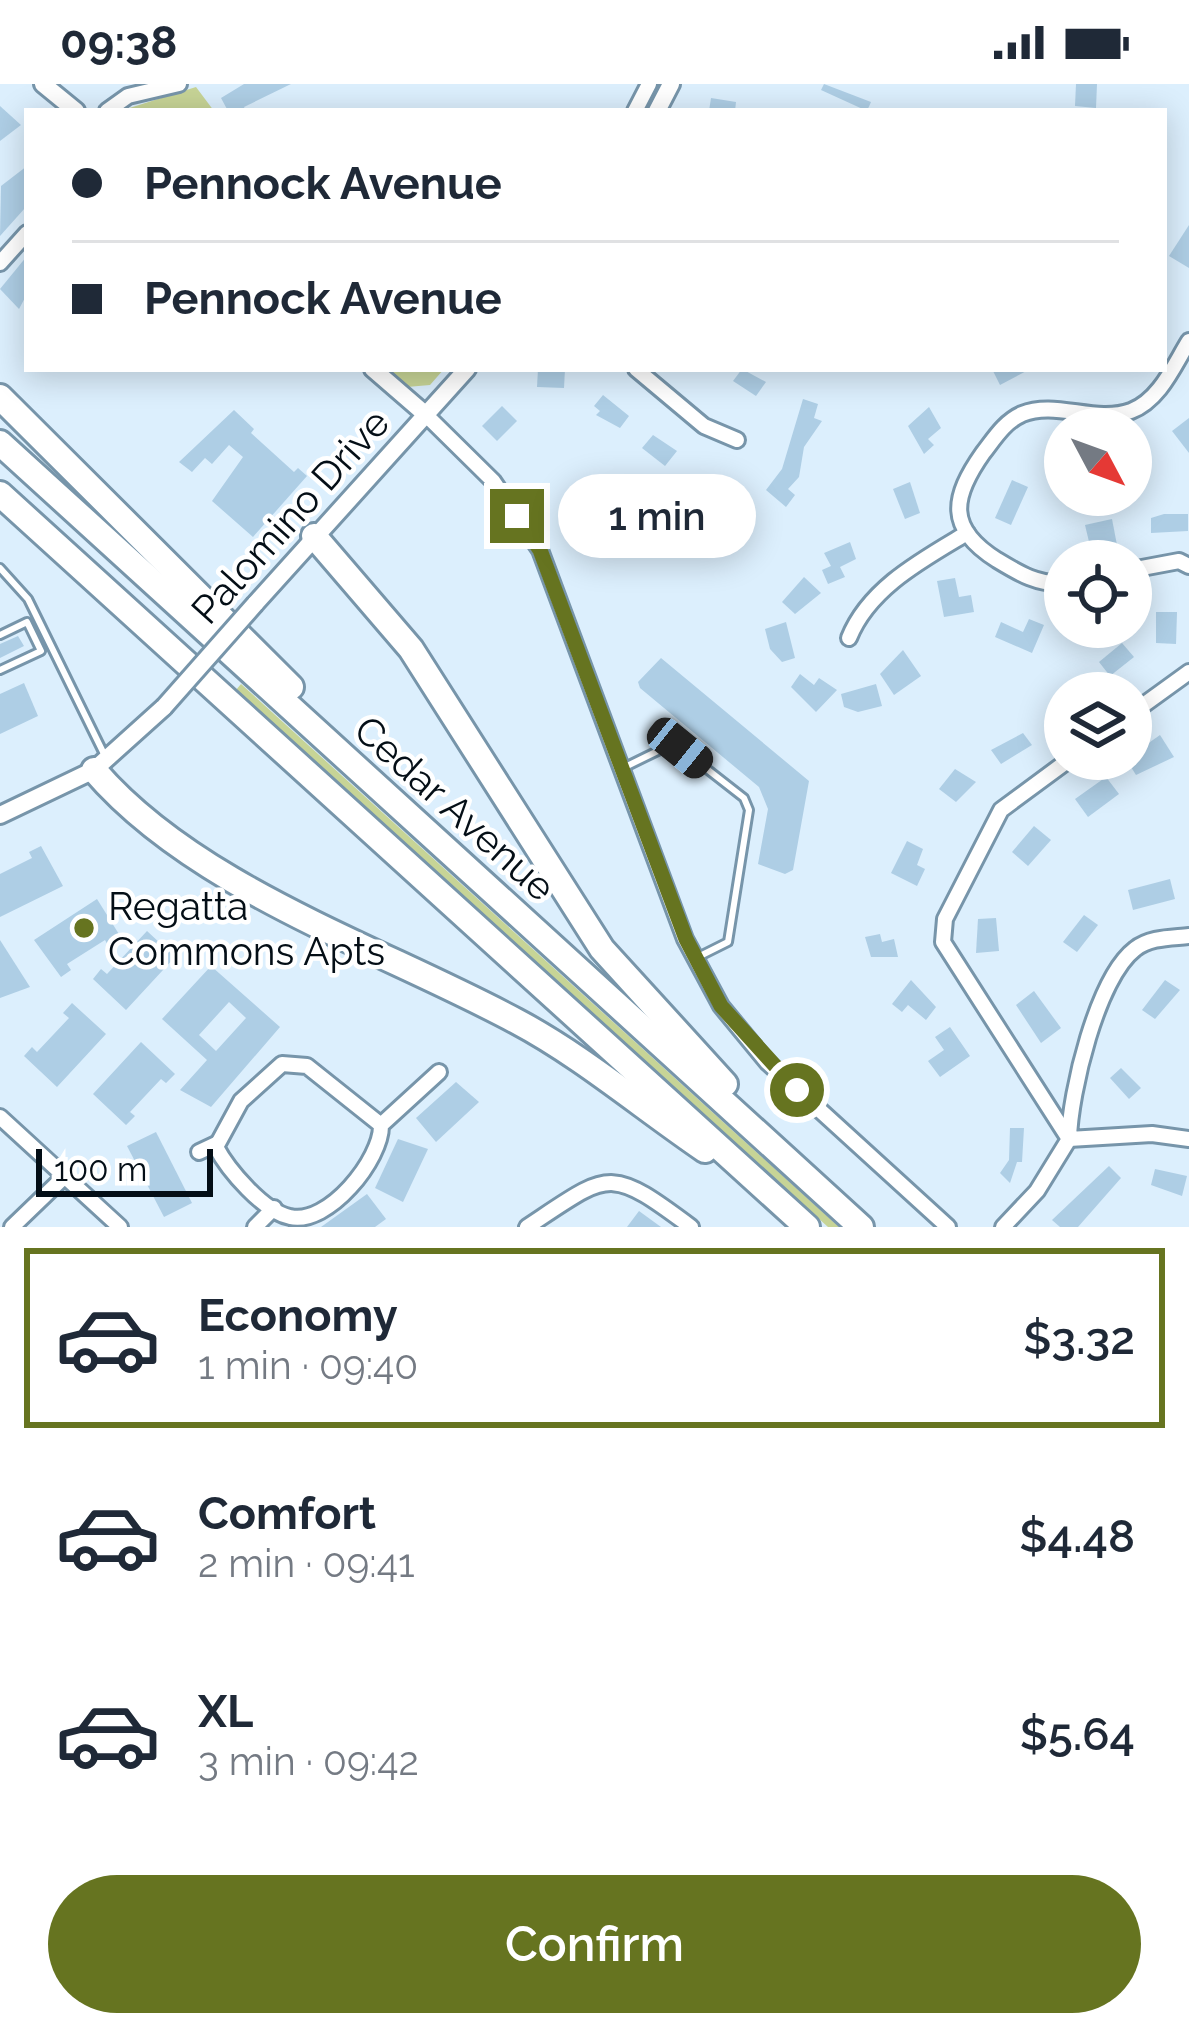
<!DOCTYPE html>
<html lang="en">
<head>
<meta charset="utf-8">
<style>
  :root { --surface:#fff; --page:#f6f6f7; --text:#1f2937; --muted:#747a83; --line:#e0e1e3; --accent:#667420 }
  body { margin:0; font-family:Raleway,sans-serif; background:var(--page); color:var(--text); height:100vh; display:flex; flex-direction:column; font-size:45px; white-space:nowrap }
  * { box-sizing:border-box; margin:0 }
  p { font-size:39px; color:var(--muted) }
  .icon { flex:none; width:66px; height:66px; fill:none; stroke:currentColor; stroke-width:2; stroke-linecap:round; stroke-linejoin:round }
  .map { position:relative; height:1143px; overflow:hidden }
  .drawer { display:flex; flex-direction:column; background:var(--surface); flex:1 }
  .drawer>* { flex:none }
  .banner { position:absolute; left:24px; top:24px; width:1143px; height:264px; border-radius:0px; box-shadow:0 6px 30px #0003; display:grid; align-content:center; height:264px; padding:0 48px; background:var(--surface) }
  .needle { width:78px; rotate:131deg }
  .controls { position:absolute; left:1044px; top:324px; display:grid; gap:24px }
  .controls a { display:grid; place-items:center; width:108px; height:108px; border-radius:50%; background:var(--surface); box-shadow:0 6px 30px #0003; font-size:60px }
  .scale { position:absolute; left:36px; bottom:30px; width:177px; box-sizing:border-box; padding-left:12px; border:6px solid #040e16; border-top:0; font-size:33px; line-height:42px; white-space:nowrap; color:#040e16; -webkit-text-stroke:9px #fff; paint-order:stroke }
  .end { position:absolute; width:54px; height:54px; margin:-27px; border:15px solid #667420; background:#fff; box-shadow:0 0 0 6px #fff }
  .from { border-radius:50% }
  .bubble { position:absolute; height:84px; border-radius:42px; background:var(--surface); box-shadow:0 6px 30px #0003; font-size:39px; font-weight:600; line-height:84px; text-align:center }
  .car { position:absolute; width:36px; height:72px; margin:-36px -18px; border-radius:15px; box-shadow:0 0 9px 3px #0007; background:linear-gradient(#222 24%,#8ab4d8 0 40%,#222 0 76%,#8ab4d8 0 86%,#222 0) }
  .banner b { display:flex; align-items:center; gap:42px; height:114px; font-size:45px }
  .banner b+b { border-top:3px solid var(--line) }
  .banner i { width:30px; height:30px; background:var(--text) }
  ul { padding:21px 0 0; list-style:none }
  li { display:flex; align-items:center; gap:36px; height:180px; margin:0 24px 18px; padding:0 24px; border:6px solid transparent; border-radius:0px }
  li div { flex:1 }
  li b { display:block; font-size:45px }
  li em { font-style:normal; font-weight:600 }
  li.on { border-color:var(--accent) }
  li>.icon { width:108px; height:108px; stroke-width:1.5 }
  .primary-button { display:flex; gap:24px; margin-top:auto; padding:24px 48px }
  .primary-button a { flex:1; height:138px; border-radius:72px; background:var(--accent); color:#fff; font-size:48px; font-weight:600; line-height:138px; text-align:center }
  .status { display:flex; justify-content:space-between; align-items:center; height:84px; padding:0 60px; background:var(--surface); direction:ltr }
  .status svg { height:33px; fill:currentColor }
  .map>svg:first-child { display:block }
  .green { fill:#c7d496 }
  .building { fill:#aecee5; fill-rule:evenodd }
  .lines { fill:none; stroke-linecap:round; stroke-linejoin:round }
  .service-casing { stroke:#7795aa; stroke-width:12 }
  .minor-casing { stroke:#7795aa; stroke-width:20 }
  .tertiary-casing { stroke:#7795aa; stroke-width:22 }
  .motorway-casing { stroke:#7795aa; stroke-width:30 }
  .service { stroke:#fff; stroke-width:6 }
  .minor { stroke:#fff; stroke-width:14 }
  .tertiary { stroke:#fff; stroke-width:16 }
  .motorway { stroke:#fff; stroke-width:24 }
  .tertiary-bridge-casing { stroke:#7795aa; stroke-width:22; stroke-linecap:butt }
  .tertiary-bridge { stroke:#fff; stroke-width:16 }
  .route { stroke:#667420; stroke-width:15 }
  .poi-dot { fill:#667420; stroke:#fff; stroke-width:4.5 }
  .labels { text-anchor:middle; dominant-baseline:central; stroke-width:9; stroke-linejoin:round; paint-order:stroke }
  .street-label { font-size:39px; fill:#040e16; stroke:#fff }
  .poi-label { font-size:39px; fill:#040e16; stroke:#fff; text-anchor:start }
</style>
</head>
<body>
<div class="status"><b>09:38</b><svg viewBox="0 0 49 12"><path d="M0 12V9h3v3zM5 12V6h3v6zM10 12V3h3v9zM15 12V0h3v12zM26 1h20v11H26zM47 4h2v5h-2z"/></svg></div>
<div class="map">
<svg width="1189" height="1143" viewBox="0 0 1189 1143">
  <rect width="100%" height="100%" fill="#dceffd"/>
  <!-- green -->
  <g class="green">
    <polygon points="196,3 214,27 120,27"/>
    <polygon points="387,285 444,285 430,301 407,303"/>
    <polygon points="241,600 839,1143 828,1143 236,606"/>
  </g>
  <!-- building -->
  <g class="building">
    <polygon points="244,0 291,0 244,23 246,27 228,27 221,14"/>
    <polygon points="824,0 871,18 867,27 821,6"/>
    <polygon points="1076,0 1097,0 1096,24 1075,22"/>
    <polygon points="711,14 736,18 735,27 709,27"/>
    <polygon points="0,22 21,41 0,57"/>
    <polygon points="27,82 25,124 0,152 1,102"/>
    <polygon points="1189,141 1189,184 1169,172"/>
    <polygon points="27,172 27,210 19,225 0,205"/>
    <polygon points="538,285 565,285 564,304 537,303"/>
    <polygon points="742,285 766,298 756,312 733,297"/>
    <polygon points="992,285 1030,285 1000,301"/>
    <polygon points="603,311 629,332 620,344 596,331 600,327 594,322"/>
    <polygon points="803,315 818,320 814,334 822,337 804,363 799,393 788,405 795,411 786,423 766,406 782,385"/>
    <polygon points="502,322 517,337 497,357 482,342"/>
    <polygon points="929,323 941,344 928,355 934,361 924,370 908,342"/>
    <polygon points="234,326 254,345 251,349 294,388 298,384 307,392 253,453 212,417 243,373 229,361 212,380 205,374 192,388 179,378"/>
    <polygon points="1189,334 1189,369 1172,347"/>
    <polygon points="653,351 677,367 665,382 642,364"/>
    <polygon points="1012,396 1028,403 1011,441 995,434"/>
    <polygon points="910,398 920,429 905,435 893,405"/>
    <polygon points="694,400 706,414 727,408 733,432 709,441 702,419 692,424 681,411"/>
    <polygon points="1164,430 1188,430 1188,447 1151,449 1151,434"/>
    <polygon points="1112,435 1117,461 1090,462 1085,441"/>
    <polygon points="680,439 685,460 671,463 667,441"/>
    <polygon points="850,458 856,475 840,483 845,493 828,500 822,486 831,482 824,469"/>
    <polygon points="804,493 821,509 795,530 782,518"/>
    <polygon points="955,494 959,513 971,511 974,528 944,533 937,497"/>
    <polygon points="1156,528 1177,528 1176,560 1156,559"/>
    <polygon points="1029,535 1044,541 1032,569 995,553 1001,538 1023,548"/>
    <polygon points="786,538 795,574 782,578 770,565 765,545"/>
    <polygon points="18,552 24,562 0,574 0,560"/>
    <polygon points="1122,559 1134,573 1110,592 1099,578"/>
    <polygon points="903,566 921,592 894,611 880,590"/>
    <polygon points="661,574 809,697 793,786 785,790 758,780 768,725 759,703 640,604 638,598"/>
    <polygon points="800,590 814,601 819,594 837,606 816,628 791,603"/>
    <polygon points="24,599 38,632 0,650 0,610"/>
    <polygon points="876,600 882,622 858,628 844,623 841,610"/>
    <polygon points="1023,649 1032,661 1001,680 991,666"/>
    <polygon points="1160,651 1174,673 1136,691 1126,675"/>
    <polygon points="955,685 976,698 956,718 939,705"/>
    <polygon points="1106,693 1119,710 1088,733 1075,715"/>
    <polygon points="1034,742 1051,756 1028,782 1012,768"/>
    <polygon points="907,757 923,765 917,781 925,785 917,802 891,789"/>
    <polygon points="41,762 63,802 0,833 0,790 32,774 29,768"/>
    <polygon points="1170,795 1175,815 1133,826 1128,806"/>
    <polygon points="97,815 122,855 109,863 105,856 67,880 71,886 61,893 34,856"/>
    <polygon points="1084,831 1098,841 1077,868 1063,858"/>
    <polygon points="996,834 999,867 976,869 978,835"/>
    <polygon points="147,847 175,873 126,926 93,895 101,885 107,890"/>
    <polygon points="880,850 882,858 894,855 898,873 871,873 865,853"/>
    <polygon points="0,856 30,903 0,914"/>
    <path d="M211,882L280,943L211,1023L180,1006L207,976L162,935ZM229,918L246,934L216,967L199,951Z"/>
    <polygon points="911,896 936,923 926,936 908,921 902,928 892,920"/>
    <polygon points="1165,896 1180,906 1155,935 1142,926"/>
    <polygon points="1034,907 1061,944 1041,959 1016,921"/>
    <polygon points="72,919 106,950 57,1003 24,972 32,963 37,968 69,934 63,929"/>
    <polygon points="950,943 970,972 940,993 928,977 944,966 935,953"/>
    <polygon points="141,958 175,990 166,999 161,995 130,1028 135,1032 126,1041 93,1010"/>
    <polygon points="1121,984 1141,1004 1129,1015 1110,994"/>
    <polygon points="456,998 479,1018 436,1058 416,1034"/>
    <polygon points="1010,1044 1024,1044 1022,1078 1017,1078 1010,1099 1000,1089 1009,1076"/>
    <polygon points="156,1048 192,1119 164,1133 127,1062"/>
    <polygon points="398,1055 428,1065 403,1118 375,1104"/>
    <polygon points="1109,1082 1121,1094 1078,1143 1060,1143 1052,1136"/>
    <polygon points="1155,1085 1187,1092 1182,1112 1151,1101"/>
    <polygon points="367,1110 386,1135 375,1143 321,1143"/>
    <polygon points="639,1127 661,1143 627,1143"/>
  </g>
  <g class="lines">
    <!-- service casing -->
    <g class="service-casing">
      <g id="service">
        <polyline points="0,484 28,515 105,672"/>
        <polyline points="0,551 27,538 41,567 0,586"/>
        <polyline points="625,683 670,661 680,664 744,714 749,726 728,858 698,873"/>
      </g>
    </g>
    <!-- minor casing -->
    <g class="minor-casing">
      <g id="minor">
        <polyline points="107,27 128,12 179,0"/>
        <polyline points="635,27 649,0"/>
        <polyline points="0,179 27,149"/>
        <polyline points="636,285 704,342 737,356"/>
        <polyline points="425,330 493,397 540,466 685,855 721,922 767,978 948,1143"/>
        <polyline points="1131,486 1179,477 1189,482"/>
        <path d="M1065,499C1038,501 1020,490 997,476C946,444 952,413 983,369C994,355 1004,338 1022,330C1056,316 1095,340 1131,327C1160,316 1174,281 1189,257"/>
        <path d="M849,554C869,504 922,476 967,449"/>
        <polyline points="1131,630 1189,588"/>
        <path d="M1189,852C1171,854 1150,853 1135,865C1097,894 1070,1009 1069,1055L1152,1050L1189,1055"/>
        <polyline points="0,1033 120,1143"/>
        <path d="M381,1041L307,982L282,980L241,1017L216,1063C228,1086 264,1128 290,1133C328,1142 382,1075 381,1041L439,988"/>
        <polyline points="199,1068 216,1060"/>
        <polyline points="12,1143 65,1092"/>
        <polyline points="255,1143 274,1124"/>
        <path d="M527,1143C610,1088 608,1081 691,1143"/>
        <polyline points="1003,1143 1037,1107 1069,1055 943,858 945,835 1001,726 1070,675"/>
      </g>
    </g>
    <!-- tertiary casing -->
    <g class="tertiary-casing">
      <g id="tertiary">
        <polyline points="43,0 76,27"/>
        <polyline points="657,27 671,0"/>
        <polyline points="373,285 425,330"/>
        <polyline points="255,520 467,285"/>
        <polyline points="0,731 94,686 164,623"/>
      </g>
    </g>
    <!-- motorway casing -->
    <g class="motorway-casing">
      <g id="motorway">
        <polyline points="0,313 291,603"/>
        <polyline points="0,359 861,1143"/>
        <polyline points="0,410 807,1143"/>
        <polyline points="314,452 411,565 602,865 725,1000"/>
        <path d="M94,686C195,804 380,864 516,937C582,972 643,1024 705,1066"/>
      </g>
    </g>
    <!-- service -->
    <use href="#service" class="service"/>
    <!-- minor -->
    <use href="#minor" class="minor"/>
    <!-- tertiary -->
    <use href="#tertiary" class="tertiary"/>
    <!-- motorway -->
    <use href="#motorway" class="motorway"/>
    <!-- tertiary-bridge casing -->
    <g class="tertiary-bridge-casing">
      <polyline id="tertiary-bridge" points="164,623 255,520"/>
    </g>
    <!-- tertiary-bridge -->
    <use href="#tertiary-bridge" class="tertiary-bridge"/>
  </g>
  <g class="lines">
    <!-- route -->
    <polyline class="route" points="517,432 540,466 686,855 721,922 797,1006"/>
  </g>
  <!-- markers -->
  <circle class="poi-dot" cx="84" cy="844" r="12"/>
  <g class="labels">
    <!-- street labels -->
    <g class="street-label">
      <text transform="translate(290 432) rotate(-48)">Palomino Drive</text>
      <text transform="translate(455 724) rotate(42)">Cedar Avenue</text>
    </g>
    <!-- poi labels -->
    <g class="poi-label">
      <text x="108" y="822">Regatta<tspan x="108" dy="45">Commons Apts</tspan></text>
    </g>
  </g>
</svg>
<div class="controls">
<a><svg class="needle" viewBox="-14 -14 28 28"><path d="M0-13l5 13h-10z" fill="#e53935"/><path d="M0 13l5-13h-10z" fill="#747a83"/></svg></a>
<a><svg class="icon" aria-label="locate" viewBox="0 0 24 24"><circle cx="12" cy="12" r="6"/><path d="M12 2v4M12 18v4M2 12h4M18 12h4"/></svg></a>
<a><svg class="icon" aria-label="layers" viewBox="0 0 24 24"><path d="M12 4l9 5-9 5-9-5zM3 14l9 5 9-5"/></svg></a>
</div>
<div class="scale">100 m</div>
<i class="end from" style="left:797px;top:1006px"></i>
<i class="end" style="left:517px;top:432px"></i>
<div class="bubble" style="left:558px;top:390px;width:198px">1 min</div>
<i class="car" style="left:680px;top:664px;rotate:129deg"></i>
<div class="banner">
<b><i class="from"></i>Pennock Avenue</b>
<b><i></i>Pennock Avenue</b>
</div>
</div>
<section class="drawer">
<ul>
<li class="on"><svg class="icon" aria-label="car" viewBox="0 0 24 24"><path d="M5 17H2v-5l4-1 3-4h7l3 4 3 1v5h-3M9 17h6M6 11h13"/><circle cx="7" cy="17" r="2"/><circle cx="17" cy="17" r="2"/></svg><div><b>Economy</b><p>1 min · 09:40</p></div><em>$3.32</em></li>
<li><svg class="icon" aria-label="car" viewBox="0 0 24 24"><path d="M5 17H2v-5l4-1 3-4h7l3 4 3 1v5h-3M9 17h6M6 11h13"/><circle cx="7" cy="17" r="2"/><circle cx="17" cy="17" r="2"/></svg><div><b>Comfort</b><p>2 min · 09:41</p></div><em>$4.48</em></li>
<li><svg class="icon" aria-label="car" viewBox="0 0 24 24"><path d="M5 17H2v-5l4-1 3-4h7l3 4 3 1v5h-3M9 17h6M6 11h13"/><circle cx="7" cy="17" r="2"/><circle cx="17" cy="17" r="2"/></svg><div><b>XL</b><p>3 min · 09:42</p></div><em>$5.64</em></li>
</ul>
<div class="primary-button"><a>Confirm</a></div>
</section>
</body>
</html>
